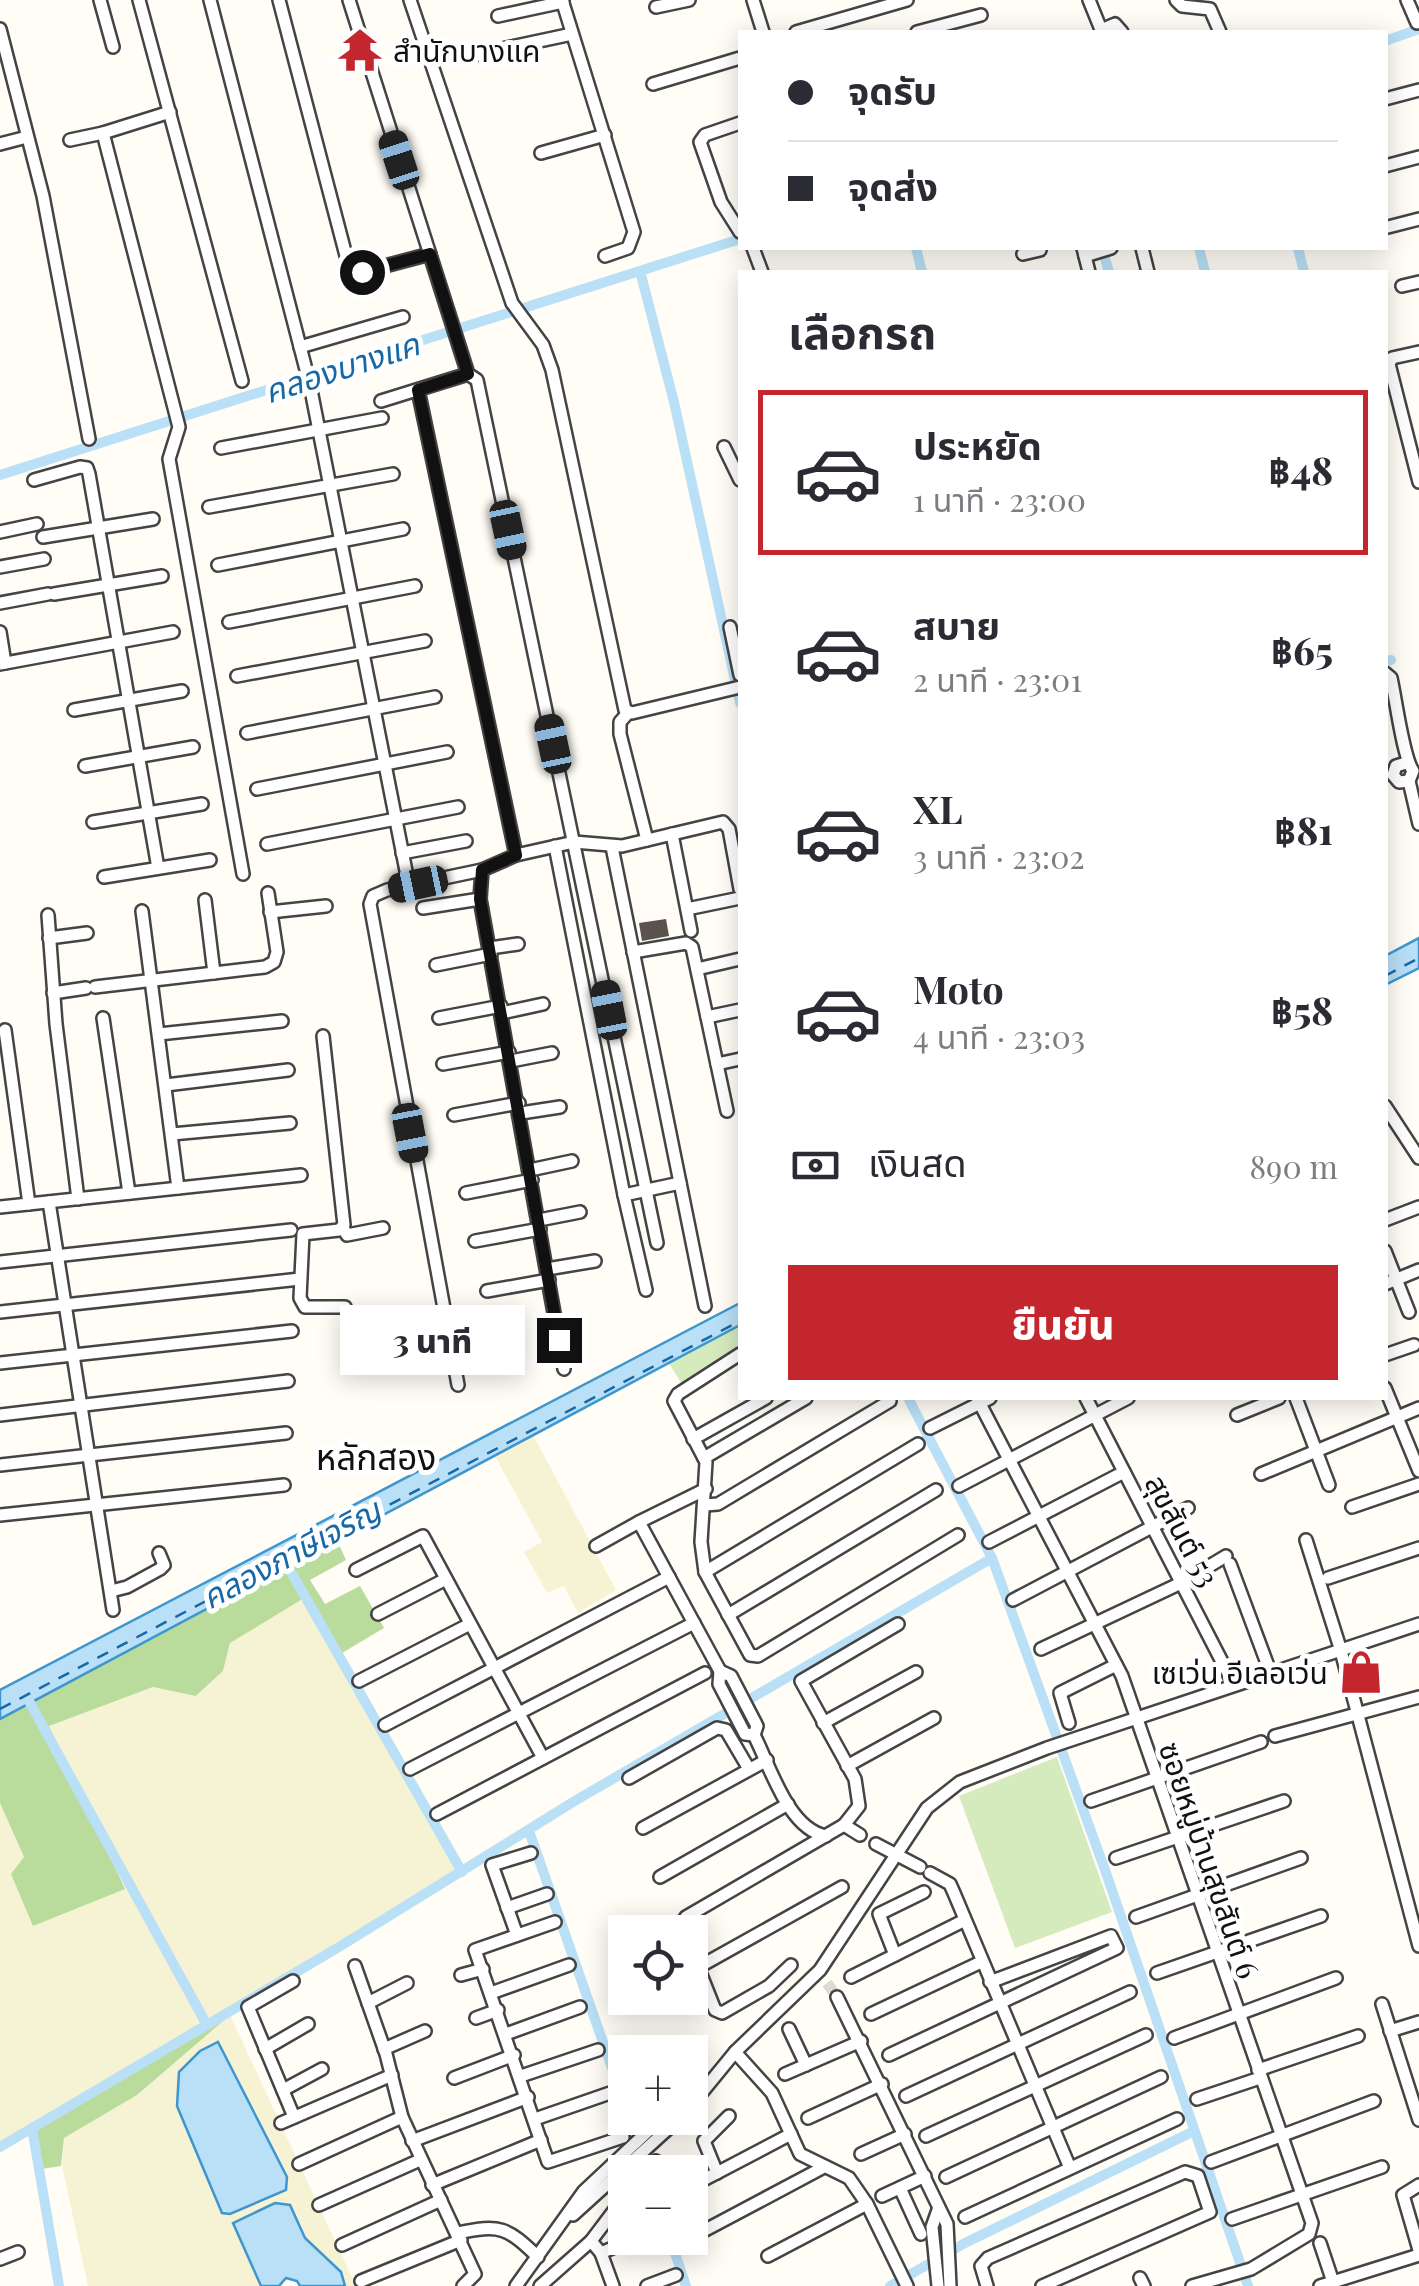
<!DOCTYPE html>
<html lang="th">
<head>
<meta charset="utf-8">
<style>
  :root { --surface:#fff; --page:#f7f7f7; --text:#2b2b33; --muted:#7c7c81; --line:#e1e1e2; --accent:#c4262e }
  body { margin:0; font-family:"Playfair Display","Noto Sans Thai",serif; background:var(--page); color:var(--text); height:100vh; display:flex; flex-direction:column; font-size:38px; white-space:nowrap }
  * { box-sizing:border-box; margin:0 }
  p { font-size:32px; color:var(--muted) }
  .icon { flex:none; width:55px; height:55px; fill:none; stroke:currentColor; stroke-width:2; stroke-linecap:round; stroke-linejoin:round }
  .map { position:relative; flex:1; overflow:hidden }
  .side { position:absolute; left:738px; top:270px; width:650px; height:1130px; display:flex; flex-direction:column; background:var(--surface); border-radius:0px; box-shadow:0 5px 25px #0003 }
  .side>* { flex:none }
  .banner { position:absolute; left:738px; top:30px; width:650px; height:220px; border-radius:0px; box-shadow:0 5px 25px #0003; display:grid; align-content:center; height:220px; padding:0 50px; background:var(--surface) }
  .fabs { position:absolute; left:608px; top:1915px; display:grid; gap:20px }
  .fabs a { display:grid; place-items:center; width:100px; height:100px; border-radius:0px; background:var(--surface); box-shadow:0 5px 25px #0003; font-size:50px }
  .end { position:absolute; width:45px; height:45px; margin:-22px; border:12px solid #111; background:#fff; box-shadow:0 0 0 5px #fff }
  .from { border-radius:50% }
  .bubble { position:absolute; height:70px; border-radius:0px; background:var(--surface); box-shadow:0 5px 25px #0003; font-size:32px; font-weight:800; line-height:70px; text-align:center }
  .car { position:absolute; width:30px; height:60px; margin:-30px -15px; border-radius:12px; box-shadow:0 0 8px 2px #0007; background:linear-gradient(#222 24%,#8ab4d8 0 40%,#222 0 76%,#8ab4d8 0 86%,#222 0) }
  .banner b { display:flex; align-items:center; gap:35px; height:95px; font-size:38px }
  .banner b+b { border-top:2px solid var(--line) }
  .banner i { width:25px; height:25px; background:var(--text) }
  ul { padding:0; list-style:none }
  li { display:flex; align-items:center; gap:30px; height:165px; margin:0 20px 15px; padding:0 30px; border:5px solid transparent; border-radius:0px }
  li div { flex:1 }
  li b { display:block; font-size:38px }
  li em { font-style:normal; font-weight:800 }
  li.active { border-color:var(--accent) }
  li>.icon { width:90px; height:90px; stroke-width:1.5 }
  h2 { padding:0 50px; font-size:45px; line-height:120px }
  .pay { display:flex; align-items:center; gap:25px; height:110px; padding:0 50px; font-size:38px }
  .pay p { margin-inline-start:auto }
  .button { display:flex; gap:20px; margin-top:auto; padding:20px 50px }
  .button a { flex:1; height:115px; border-radius:0px; background:var(--accent); color:#fff; font-size:40px; font-weight:800; line-height:115px; text-align:center }
  .map>svg:first-child { display:block }
  .farmland { fill:#f6f3d4; fill-rule:evenodd }
  .green { fill:#d5ebbd }
  .forest { fill:#b9dc9c }
  .water { fill:#b9e0f7; stroke:#3f96cf; stroke-width:2.5 }
  .lines { fill:none; stroke-linecap:round; stroke-linejoin:round }
  .canal { stroke:#b9e0f7; stroke-width:10 }
  .ferry { stroke:#1768a6; stroke-width:2.5; stroke-dasharray:12 10; stroke-linecap:butt }
  .building { fill:#5a524d }
  .minor-tunnel { stroke:#dbdad3; stroke-width:11; stroke-dasharray:11 5.5; stroke-linecap:butt }
  .minor-casing { stroke:#444; stroke-width:16 }
  .minor { stroke:#fff; stroke-width:11 }
  .route { stroke:#111; stroke-width:12 }
  .labels { text-anchor:middle; dominant-baseline:central; stroke-width:10; stroke-linejoin:round; paint-order:stroke }
  .poi-label { font-size:30px; fill:#111; stroke:#fff; text-anchor:start }
  .street-label { font-size:30px; fill:#111; stroke:#fff }
  .water-label { font-size:32px; font-style:italic; fill:#1768a6; stroke:#fff }
  .quarter-label { font-size:35px; fill:#111; stroke:#fff }
</style>
</head>
<body>
<div class="map">
<svg width="1419" height="2286" viewBox="0 0 1419 2286">
  <rect width="100%" height="100%" fill="#fffdf5"/>
  <!-- farmland -->
  <g class="farmland">
    <polygon points="533,1435 616,1590 578,1613 564,1586 547,1593 524,1552 542,1542 495,1456"/>
    <path d="M309,1594L464,1867L230,2015L356,2286H345L341,2272L305,2238L290,2205L233,2223L261,2286H88L62,2166L64,2138L137,2095L227,2015L202,2022L0,2144V1803L24,1857L125,1889L48,1726L153,1687L197,1696L223,1671L230,1643ZM218,2043L287,2177L200,2051Z"/>
  </g>
  <!-- green -->
  <g class="green">
    <polygon points="740,1325 740,1350 683,1386 669,1363"/>
    <polygon points="1057,1757 1112,1912 1015,1948 959,1796"/>
  </g>
  <!-- forest -->
  <g class="forest">
    <polygon points="337,1540 346,1560 310,1580 325,1604 360,1586 384,1628 342,1653 309,1595 230,1643 223,1671 196,1696 153,1687 49,1726 125,1889 33,1926 11,1874 24,1857 0,1803 0,1719"/>
    <polygon points="230,2015 137,2095 64,2138 61,2166 35,2170 28,2127 202,2022"/>
  </g>
  <!-- water -->
  <g class="water">
    <polygon points="1419,938 1419,968 1385,985 1385,956"/>
    <polygon points="740,1303 740,1325 0,1719 0,1690"/>
    <polygon points="218,2042 287,2177 286,2190 230,2214 222,2213 177,2106 179,2072 200,2051"/>
    <polygon points="275,2203 290,2205 305,2238 341,2272 345,2286 300,2286 297,2281 286,2278 279,2286 261,2286 233,2223"/>
  </g>
  <g class="lines">
    <!-- canal -->
    <g class="canal">
      <polyline points="1385,41 1419,29"/>
      <polyline points="916,248 922,272"/>
      <polyline points="1102,248 1109,272"/>
      <polyline points="1199,248 1205,272"/>
      <polyline points="1298,248 1304,272"/>
      <polyline points="640,271 674,402 740,703"/>
      <polyline points="0,475 740,239"/>
      <polyline points="1385,662 1391,660"/>
      <polyline points="908,1398 992,1558 1105,1870 1248,2286"/>
      <polyline points="282,1556 462,1872"/>
      <polyline points="24,1692 207,2025"/>
      <polyline points="529,1831 625,2105"/>
      <polyline points="629,2118 648,2172"/>
      <polyline points="32,2128 59,2286"/>
      <polyline points="0,2147 339,1947 573,1802 992,1558"/>
      <polyline points="670,2238 686,2286"/>
      <polyline points="890,2286 965,2243 1192,2132"/>
    </g>
    <!-- ferry -->
    <g class="ferry">
      <polyline points="1385,976 1419,958"/>
      <polyline points="0,1709 740,1321"/>
    </g>
  </g>
  <!-- building -->
  <polygon class="building" points="666,919 669,936 642,941 639,923"/>
  <g class="lines">
    <!-- minor-tunnel -->
    <polyline class="minor-tunnel" points="827,1983 837,1997"/>
    <!-- minor casing -->
    <g class="minor-casing">
      <g id="minor">
        <polyline points="100,0 113,47"/>
        <polyline points="139,0 242,381"/>
        <polyline points="210,0 310,385 408,881"/>
        <polyline points="279,0 349,267 352,272 362,272 430,254"/>
        <polyline points="349,0 468,374 477,380 657,1243"/>
        <polyline points="410,0 512,303 543,345 552,370 625,710 632,713 740,687"/>
        <polyline points="562,0 634,232 628,248 605,256"/>
        <polyline points="753,0 763,32"/>
        <polyline points="1089,0 1102,32"/>
        <polyline points="1176,0 1182,6 1210,9 1220,32"/>
        <polyline points="1407,0 1417,23"/>
        <polyline points="656,7 689,0"/>
        <polyline points="498,16 563,2"/>
        <polyline points="0,29 43,196 89,439"/>
        <polyline points="1101,30 1115,24 1122,32"/>
        <polyline points="796,32 907,0"/>
        <polyline points="917,32 981,15"/>
        <polyline points="474,55 572,34"/>
        <polyline points="653,84 740,58"/>
        <polyline points="1385,99 1419,90"/>
        <polyline points="170,112 103,133 179,427 169,459 243,874"/>
        <polyline points="740,123 705,135 700,142 721,202 740,232"/>
        <polyline points="70,140 103,133"/>
        <polyline points="0,144 27,137"/>
        <polyline points="541,153 605,135"/>
        <polyline points="1385,166 1419,157"/>
        <polyline points="1388,227 1419,219"/>
        <polyline points="753,248 762,272"/>
        <polyline points="1083,248 1085,256 1111,248"/>
        <polyline points="1142,248 1148,272"/>
        <polyline points="1023,254 1040,250"/>
        <polyline points="1085,256 1089,272"/>
        <polyline points="1402,286 1419,282"/>
        <polyline points="300,347 403,317"/>
        <polyline points="1419,352 1392,358 1389,364 1419,482"/>
        <polyline points="418,390 516,855 574,842 622,846 723,822 729,829 740,889"/>
        <polyline points="381,401 468,374"/>
        <polyline points="724,447 740,480"/>
        <polyline points="221,448 382,418"/>
        <polyline points="34,480 80,467 87,468 89,474 158,868"/>
        <polyline points="209,507 393,474"/>
        <polyline points="0,532 37,524"/>
        <polyline points="43,537 153,519"/>
        <polyline points="218,565 403,529"/>
        <polyline points="0,567 44,559"/>
        <polyline points="54,594 162,576"/>
        <polyline points="0,603 48,594"/>
        <polyline points="229,622 415,586"/>
        <polyline points="730,627 740,675"/>
        <polyline points="0,632 5,663"/>
        <polyline points="0,664 173,632"/>
        <path d="M1385,673L1391,678C1396,700 1403,757 1413,771L1409,781L1419,824"/>
        <polyline points="237,676 425,641"/>
        <polyline points="74,710 182,691"/>
        <polyline points="628,713 620,722 620,734 647,840"/>
        <polyline points="247,733 435,697"/>
        <polyline points="1406,763 1396,766 1393,775 1399,782 1409,781"/>
        <polyline points="85,766 193,747"/>
        <polyline points="257,789 447,752"/>
        <polyline points="93,822 202,804"/>
        <polyline points="672,834 691,931"/>
        <polyline points="267,844 458,807"/>
        <polyline points="555,846 624,1195"/>
        <polyline points="612,847 705,1306"/>
        <polyline points="402,853 466,841"/>
        <polyline points="516,855 482,870 480,899 564,1369"/>
        <polyline points="104,877 210,860"/>
        <polyline points="205,900 214,973"/>
        <polyline points="423,908 480,899"/>
        <polyline points="687,909 740,898"/>
        <polyline points="142,911 178,1188"/>
        <polyline points="270,912 326,906"/>
        <polyline points="48,915 56,1024 78,1199"/>
        <polyline points="49,938 87,933"/>
        <polyline points="490,948 518,944"/>
        <polyline points="633,952 686,943 692,947 727,1111"/>
        <polyline points="436,965 491,954"/>
        <polyline points="697,969 740,959"/>
        <polyline points="95,987 265,967 274,962 277,952 268,893"/>
        <polyline points="53,993 86,988"/>
        <polyline points="502,1013 543,1004"/>
        <polyline points="707,1017 740,1010"/>
        <polyline points="103,1018 129,1193"/>
        <polyline points="439,1018 501,1006"/>
        <polyline points="5,1030 29,1204"/>
        <polyline points="159,1034 282,1021"/>
        <polyline points="323,1036 344,1225 339,1230 303,1234 300,1298 305,1307 345,1307"/>
        <polyline points="511,1061 552,1053"/>
        <polyline points="443,1064 509,1052"/>
        <polyline points="717,1064 740,1059"/>
        <polyline points="166,1085 288,1070"/>
        <polyline points="1385,1106 1419,1158"/>
        <polyline points="521,1113 560,1107"/>
        <polyline points="454,1115 519,1103"/>
        <polyline points="172,1134 290,1123"/>
        <polyline points="530,1170 572,1161"/>
        <polyline points="466,1193 532,1180"/>
        <polyline points="49,1202 113,1610"/>
        <polyline points="0,1207 301,1175"/>
        <polyline points="539,1220 580,1212"/>
        <polyline points="1385,1220 1419,1207"/>
        <polyline points="343,1228 347,1235 383,1228"/>
        <polyline points="475,1241 540,1229"/>
        <polyline points="1385,1251 1409,1312"/>
        <polyline points="0,1262 291,1230"/>
        <polyline points="547,1269 595,1261"/>
        <polyline points="1385,1284 1419,1270"/>
        <polyline points="646,1290 624,1195 680,1183"/>
        <polyline points="487,1291 549,1280"/>
        <polyline points="0,1312 300,1279"/>
        <polyline points="740,1354 678,1394 674,1401 706,1462 701,1542 705,1572 750,1655 758,1656 958,1535"/>
        <polyline points="1385,1355 1414,1345"/>
        <polyline points="0,1363 292,1331"/>
        <polyline points="458,1385 370,904 373,896 387,890 482,870"/>
        <polyline points="1385,1388 1419,1471"/>
        <polyline points="977,1398 1122,1676 1312,2223 1309,2234 1251,2269 1192,2286"/>
        <polyline points="1086,1398 1234,1685"/>
        <polyline points="1296,1398 1329,1485"/>
        <polyline points="0,1415 288,1381"/>
        <polyline points="1237,1415 1279,1398"/>
        <polyline points="930,1428 990,1398"/>
        <polyline points="693,1439 766,1398"/>
        <polyline points="704,1458 806,1398"/>
        <polyline points="0,1465 286,1433"/>
        <polyline points="1261,1474 1419,1408"/>
        <polyline points="959,1486 1128,1398"/>
        <polyline points="706,1489 639,1522 720,1671"/>
        <polyline points="705,1505 718,1504 890,1401"/>
        <polyline points="1352,1507 1419,1484"/>
        <polyline points="0,1515 284,1485"/>
        <polyline points="1306,1540 1341,1651 1419,1946"/>
        <polyline points="989,1542 1124,1472"/>
        <polyline points="596,1546 639,1522"/>
        <polyline points="1230,1564 1271,1674"/>
        <polyline points="356,1570 423,1536 543,1758"/>
        <polyline points="705,1572 918,1444"/>
        <polyline points="1328,1578 1419,1548"/>
        <polyline points="111,1591 127,1587 160,1569 164,1565 159,1553"/>
        <polyline points="1013,1600 1188,1508"/>
        <polyline points="378,1614 446,1579"/>
        <polyline points="728,1615 936,1490"/>
        <polyline points="1041,1649 1181,1583 1226,1556"/>
        <polygon points="720,1671 731,1676 757,1726 754,1735 745,1734 719,1684"/>
        <polyline points="359,1681 470,1624"/>
        <polyline points="823,1723 916,1672"/>
        <polyline points="1069,1723 1060,1693 1116,1665"/>
        <polyline points="385,1725 669,1577"/>
        <path d="M754,1735C770,1766 788,1829 826,1836"/>
        <polyline points="1275,1736 1419,1697"/>
        <polyline points="847,1766 934,1718"/>
        <polyline points="410,1769 694,1623"/>
        <polyline points="629,1778 717,1728 726,1730 749,1769"/>
        <polyline points="1091,1801 1261,1742"/>
        <polyline points="437,1814 705,1673"/>
        <polyline points="643,1828 767,1760"/>
        <polyline points="860,1835 844,1825 859,1806 855,1779 801,1681 898,1624"/>
        <polyline points="876,1844 920,1867"/>
        <polyline points="1116,1858 1284,1801"/>
        <polyline points="930,1873 950,1884 954,1893 1070,2168"/>
        <polyline points="660,1877 788,1804"/>
        <polyline points="507,1908 547,1894"/>
        <polyline points="1136,1917 1301,1858"/>
        <polyline points="555,1922 475,1950 548,2162 623,2137"/>
        <polyline points="685,1932 682,1923 686,1917 844,1825"/>
        <polyline points="517,1935 492,1865 531,1853"/>
        <polyline points="690,1947 715,2010 722,2013 769,1986 791,1965"/>
        <polyline points="895,1955 879,1914 924,1892"/>
        <polyline points="355,1966 386,2054 402,2117 475,2274 463,2286"/>
        <polyline points="697,1968 842,1887"/>
        <polyline points="1157,1973 1321,1916"/>
        <polyline points="461,1975 483,1969"/>
        <polyline points="851,1977 963,1921"/>
        <polyline points="293,1981 248,2007 294,2117"/>
        <polyline points="491,1993 569,1965"/>
        <polyline points="837,1997 947,2224 950,2286"/>
        <polyline points="368,2003 407,1983"/>
        <polyline points="1382,2004 1419,2120"/>
        <polyline points="871,2014 981,1962"/>
        <polyline points="476,2018 498,2010"/>
        <polyline points="789,2029 806,2065"/>
        <polyline points="1390,2031 1419,2022"/>
        <polyline points="506,2034 580,2007"/>
        <polyline points="1174,2038 1336,1978"/>
        <polyline points="265,2049 308,2024"/>
        <polyline points="384,2049 425,2031"/>
        <polyline points="735,2052 772,2093 800,2154 849,2178 867,2204 907,2286"/>
        <polyline points="889,2055 1117,1948 1111,1936 990,1982"/>
        <polyline points="1258,2070 1358,2036"/>
        <polyline points="785,2074 861,2041"/>
        <polyline points="521,2076 598,2050"/>
        <polyline points="454,2078 514,2055"/>
        <polyline points="283,2090 322,2069"/>
        <polyline points="906,2096 1130,1992"/>
        <polyline points="1197,2099 1260,2078"/>
        <polyline points="690,2107 735,2052 820,1970 927,1808 960,1782 1047,1748 1419,1624"/>
        <polyline points="808,2118 882,2084"/>
        <polyline points="535,2119 610,2093"/>
        <polyline points="281,2123 392,2075"/>
        <polyline points="926,2136 1146,2035"/>
        <polyline points="412,2141 528,2097"/>
        <polyline points="861,2154 905,2134"/>
        <polyline points="656,2161 663,2172"/>
        <polyline points="1211,2162 1374,2101"/>
        <polyline points="299,2164 402,2117"/>
        <polyline points="717,2173 704,2141 729,2116"/>
        <polyline points="946,2177 1161,2077"/>
        <polyline points="432,2185 541,2140"/>
        <polyline points="1419,2185 1403,2195 1419,2250"/>
        <polyline points="690,2187 791,2134"/>
        <polyline points="900,2188 921,2234"/>
        <polyline points="882,2196 925,2176"/>
        <polyline points="319,2205 420,2160"/>
        <polyline points="573,2215 680,2118"/>
        <polyline points="965,2217 1177,2119"/>
        <polyline points="1232,2219 1382,2167"/>
        <path d="M458,2233C500,2224 507,2227 538,2257"/>
        <polyline points="591,2241 601,2253 613,2286"/>
        <polyline points="1320,2243 1333,2282"/>
        <polyline points="679,2244 824,2167"/>
        <polyline points="342,2245 441,2200"/>
        <polyline points="601,2253 635,2238"/>
        <polyline points="768,2256 867,2204"/>
        <polyline points="0,2259 18,2252"/>
        <polyline points="1140,2278 1144,2286"/>
        <polyline points="361,2281 461,2240"/>
        <polyline points="516,2286 584,2191 662,2118"/>
        <polyline points="540,2286 591,2241 625,2196"/>
        <polyline points="647,2286 676,2275"/>
        <polyline points="938,2286 932,2227 938,2210"/>
        <polyline points="987,2286 981,2266 988,2258 1185,2172 1198,2176 1210,2212 1042,2286"/>
        <polyline points="1320,2286 1419,2255"/>
      </g>
    </g>
    <!-- minor -->
    <use href="#minor" class="minor"/>
  </g>
  <g class="lines">
    <!-- route -->
    <polyline class="route" points="362,272 430,254 468,374 418,390 516,855 482,870 480,899 559,1340"/>
  </g>
  <!-- icons -->
  <defs>
    <g id="temple-bare" transform="scale(3.45)"><path d="M0-6L5-2H3V0L6.5 2.5H4V6H1.5V3h-3V6H-4V2.5H-6.5L-3 0V-2H-5Z" fill="#c4262e" stroke="#fff" stroke-width="2.5" paint-order="stroke"/></g>
    <g id="shop-bare" transform="scale(3.45)"><path d="M-5-2.5h2.3a2.7 3.5 0 0 1 5.4 0H5L5.5 6h-11ZM-1.5-2.5h3a1.5 2.3 0 0 0-3 0Z" fill="#c4262e" stroke="#fff" stroke-width="2.5" paint-order="stroke"/></g>
  </defs>
  <g fill-rule="evenodd">
    <use href="#temple-bare" x="360" y="50"/>
    <use href="#shop-bare" x="1361" y="1672"/>
  </g>
  <g class="labels">
    <!-- poi labels -->
    <g class="poi-label">
      <text x="393" y="50">สำนักบางแค</text>
      <text x="1328" y="1672" text-anchor="end">เซเว่น อีเลอเว่น</text>
    </g>
    <!-- street labels -->
    <g class="street-label">
      <text transform="translate(1183 1530) rotate(62)">สุขสันต์ 53</text>
      <text transform="translate(1210 1860) rotate(71)">ซอยหมู่บ้านสุขสันต์ 6</text>
    </g>
    <!-- water labels -->
    <g class="water-label">
      <text transform="translate(341 366) rotate(-18)">คลองบางแค</text>
      <text transform="translate(290 1552) rotate(-28)">คลองภาษีเจริญ</text>
    </g>
    <!-- quarter labels -->
    <g class="quarter-label">
      <text x="376" y="1455">หลักสอง</text>
    </g>
  </g>
</svg>
<div class="fabs">
<a><svg class="icon" aria-label="locate" viewBox="0 0 24 24"><circle cx="12" cy="12" r="6"/><path d="M12 2v4M12 18v4M2 12h4M18 12h4"/></svg></a>
<a>+</a>
<a>−</a>
</div>
<i class="end from" style="left:362px;top:272px"></i>
<i class="end" style="left:559px;top:1340px"></i>
<div class="bubble" style="left:340px;top:1305px;width:185px">3 นาที</div>
<i class="car" style="left:399px;top:160px;rotate:342deg"></i>
<i class="car" style="left:508px;top:530px;rotate:168deg"></i>
<i class="car" style="left:553px;top:744px;rotate:348deg"></i>
<i class="car" style="left:418px;top:884px;rotate:258deg"></i>
<i class="car" style="left:609px;top:1010px;rotate:349deg"></i>
<i class="car" style="left:410px;top:1133px;rotate:169deg"></i>
<div class="banner">
<b><i class="from"></i>จุดรับ</b>
<b><i></i>จุดส่ง</b>
</div>
<section class="side">
<h2>เลือกรถ</h2>
<ul>
<li class="active"><svg class="icon" aria-label="car" viewBox="0 0 24 24"><path d="M5 17H2v-5l4-1 3-4h7l3 4 3 1v5h-3M9 17h6M6 11h13"/><circle cx="7" cy="17" r="2"/><circle cx="17" cy="17" r="2"/></svg><div><b>ประหยัด</b><p>1 นาที · 23:00</p></div><em>฿48</em></li>
<li><svg class="icon" aria-label="car" viewBox="0 0 24 24"><path d="M5 17H2v-5l4-1 3-4h7l3 4 3 1v5h-3M9 17h6M6 11h13"/><circle cx="7" cy="17" r="2"/><circle cx="17" cy="17" r="2"/></svg><div><b>สบาย</b><p>2 นาที · 23:01</p></div><em>฿65</em></li>
<li><svg class="icon" aria-label="car" viewBox="0 0 24 24"><path d="M5 17H2v-5l4-1 3-4h7l3 4 3 1v5h-3M9 17h6M6 11h13"/><circle cx="7" cy="17" r="2"/><circle cx="17" cy="17" r="2"/></svg><div><b>XL</b><p>3 นาที · 23:02</p></div><em>฿81</em></li>
<li><svg class="icon" aria-label="car" viewBox="0 0 24 24"><path d="M5 17H2v-5l4-1 3-4h7l3 4 3 1v5h-3M9 17h6M6 11h13"/><circle cx="7" cy="17" r="2"/><circle cx="17" cy="17" r="2"/></svg><div><b>Moto</b><p>4 นาที · 23:03</p></div><em>฿58</em></li>
</ul>
<div class="pay"><svg class="icon" aria-label="cash" viewBox="0 0 24 24"><path d="M3 7h18v10H3z"/><circle cx="12" cy="12" r="2"/></svg>เงินสด<p>890 m</p></div>
<div class="button"><a>ยืนยัน</a></div>
</section>
</div>
</body>
</html>
